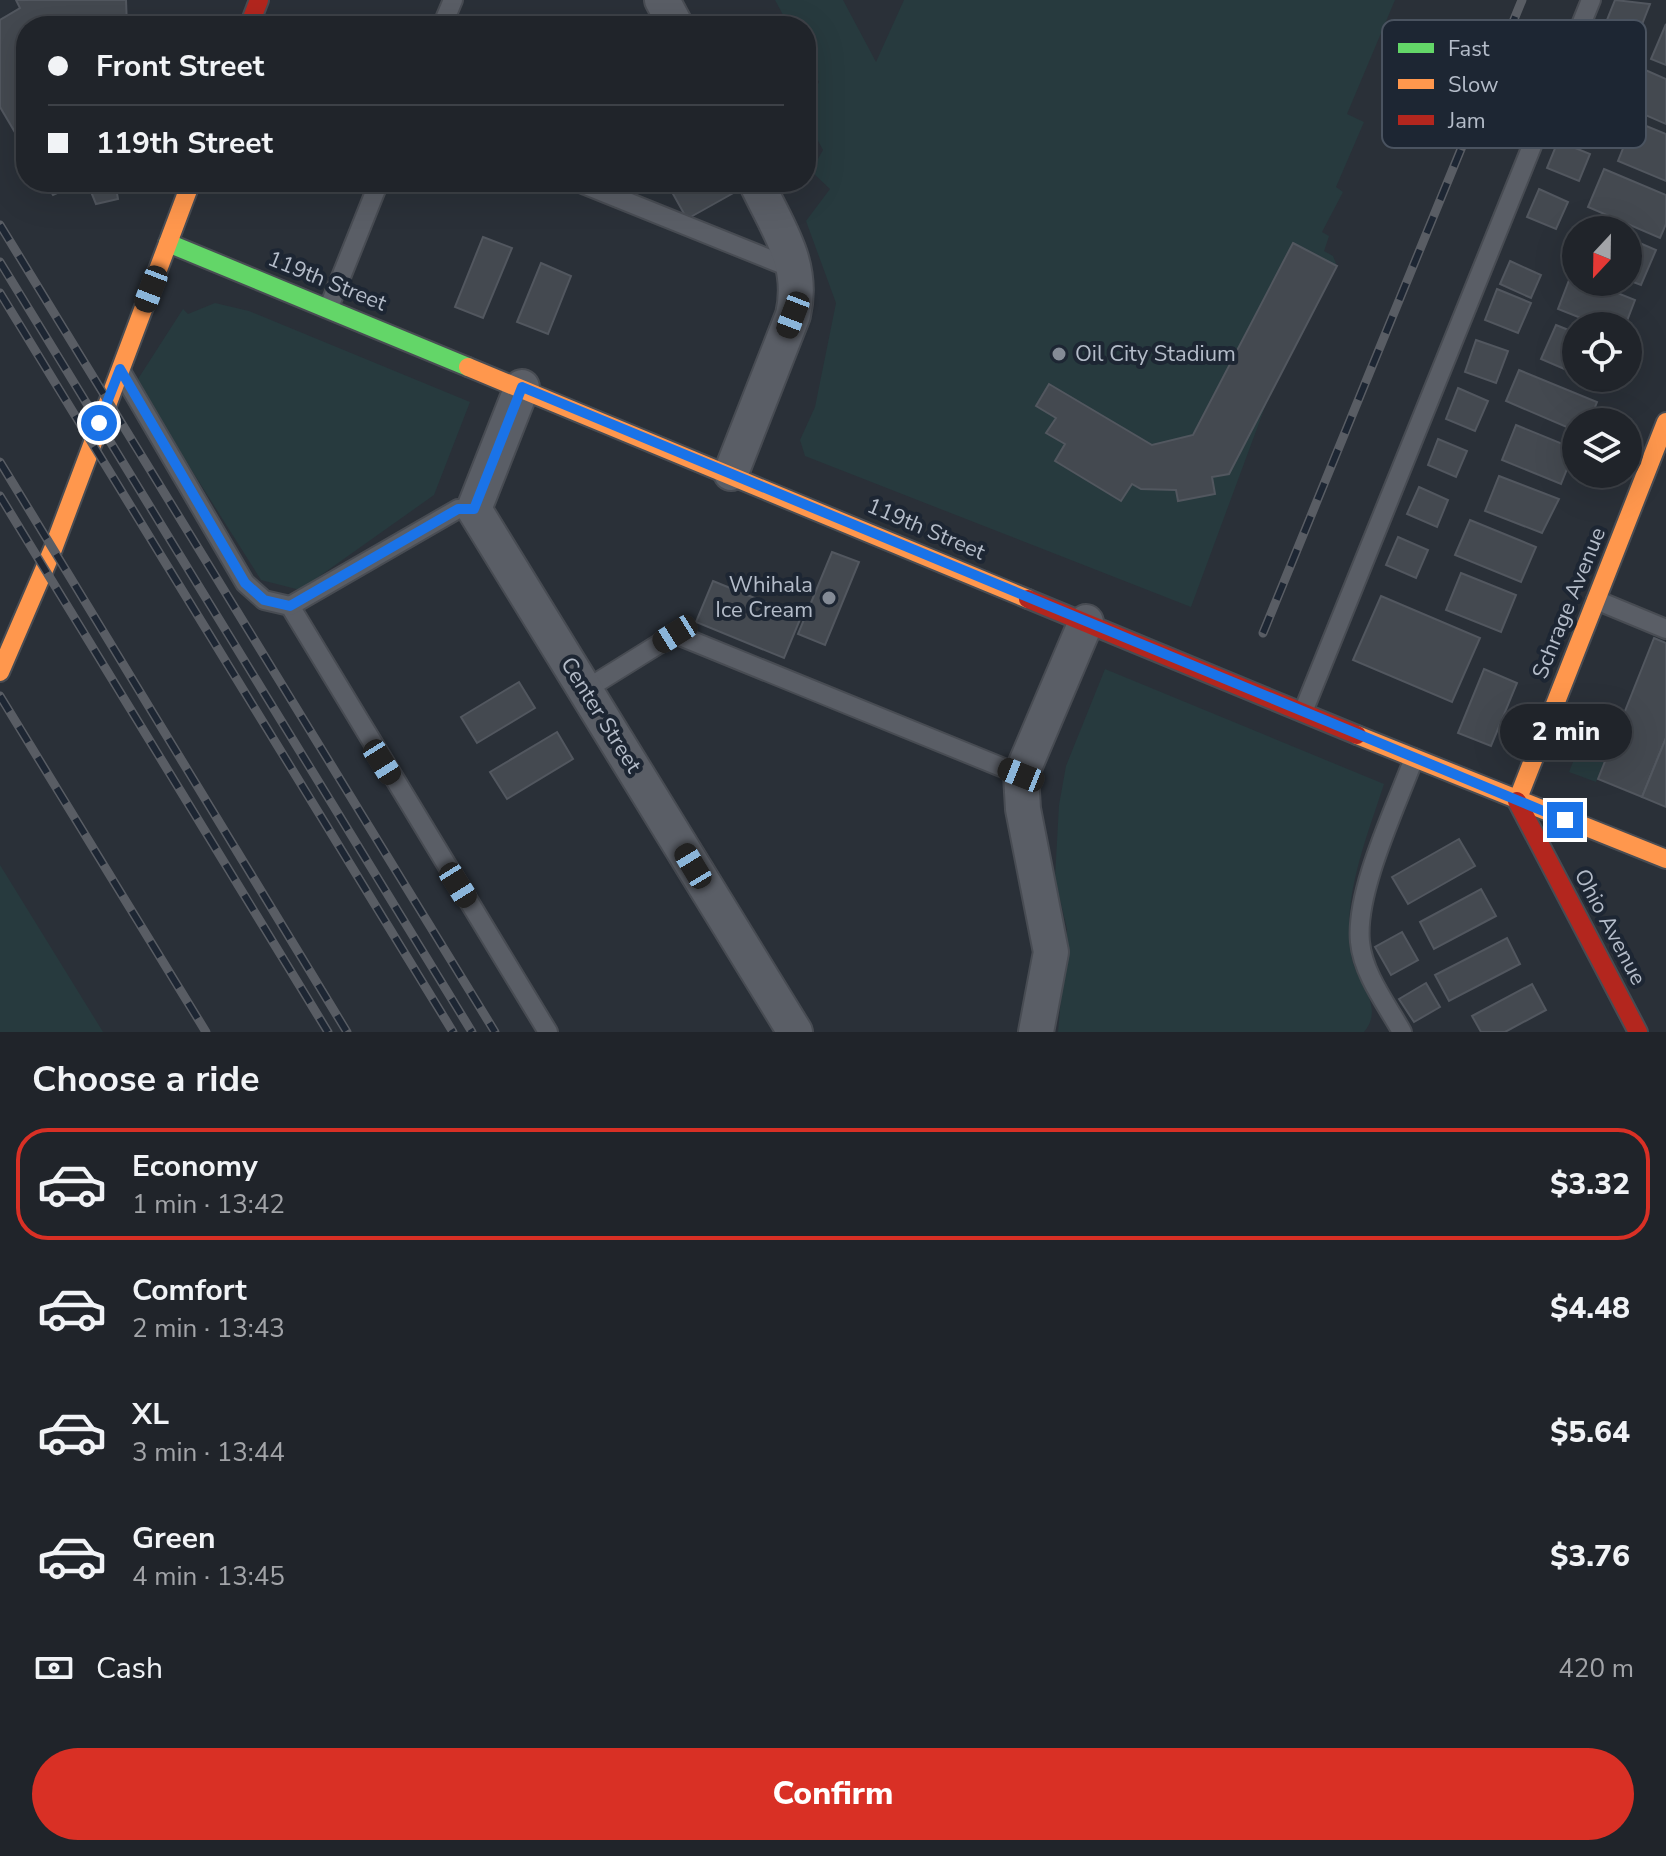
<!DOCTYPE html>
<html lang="en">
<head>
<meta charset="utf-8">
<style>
  :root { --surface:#20242a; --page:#2d3036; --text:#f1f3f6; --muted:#a2a4a8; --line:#3d4147; --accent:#d93025 }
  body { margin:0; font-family:"Nunito Sans",sans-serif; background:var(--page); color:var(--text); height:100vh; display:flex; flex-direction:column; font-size:30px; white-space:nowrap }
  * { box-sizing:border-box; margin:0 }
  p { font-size:26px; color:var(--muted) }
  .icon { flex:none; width:44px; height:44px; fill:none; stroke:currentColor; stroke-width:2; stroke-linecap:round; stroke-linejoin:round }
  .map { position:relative; height:1032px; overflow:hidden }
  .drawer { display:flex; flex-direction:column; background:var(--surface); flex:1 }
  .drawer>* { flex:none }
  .hud { position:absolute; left:16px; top:16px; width:800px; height:176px; border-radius:32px; box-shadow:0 8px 32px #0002,0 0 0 2px var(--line); display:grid; align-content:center; height:176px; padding:0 32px; background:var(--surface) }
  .needle { width:52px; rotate:202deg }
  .controls { position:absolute; left:1562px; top:216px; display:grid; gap:16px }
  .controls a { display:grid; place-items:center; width:80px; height:80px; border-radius:50%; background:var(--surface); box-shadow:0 8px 32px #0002,0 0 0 2px var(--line); font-size:40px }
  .end { position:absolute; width:36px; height:36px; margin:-18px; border:10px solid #1a73e8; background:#fff; box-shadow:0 0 0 4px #fff }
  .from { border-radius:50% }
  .bubble { position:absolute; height:56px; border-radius:28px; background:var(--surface); box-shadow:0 8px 32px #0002,0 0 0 2px var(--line); font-size:26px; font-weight:800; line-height:56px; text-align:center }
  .car { position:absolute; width:24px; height:48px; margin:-24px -12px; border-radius:10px; box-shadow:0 0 6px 2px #0007; background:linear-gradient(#222 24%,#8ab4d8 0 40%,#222 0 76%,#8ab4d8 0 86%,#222 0) }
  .hud b { display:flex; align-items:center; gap:28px; height:76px; font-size:30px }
  .hud b+b { border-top:2px solid var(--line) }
  .hud i { width:20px; height:20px; background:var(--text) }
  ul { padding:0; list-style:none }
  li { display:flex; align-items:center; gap:24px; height:112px; margin:0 16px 12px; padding:0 16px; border:4px solid transparent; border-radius:32px }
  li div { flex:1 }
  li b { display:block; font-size:30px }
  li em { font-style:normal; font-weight:800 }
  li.selected { border-color:var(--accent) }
  li>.icon { width:72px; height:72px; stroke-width:1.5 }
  h2 { padding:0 32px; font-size:36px; line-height:96px }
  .pay { display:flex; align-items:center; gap:20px; height:88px; padding:0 32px; font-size:30px }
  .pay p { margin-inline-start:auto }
  .action { display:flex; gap:16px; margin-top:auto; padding:16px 32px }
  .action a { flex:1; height:92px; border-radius:48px; background:var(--accent); color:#fff; font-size:32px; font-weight:800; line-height:92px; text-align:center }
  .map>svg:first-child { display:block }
  .green { fill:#273a3e }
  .building { fill:#444950; stroke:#52575f; stroke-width:2 }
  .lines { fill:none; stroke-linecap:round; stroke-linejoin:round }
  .lane-casing { stroke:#484c53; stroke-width:22 }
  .street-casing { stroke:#484c53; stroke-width:38 }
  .fast-casing { stroke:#484c53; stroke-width:22 }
  .slow-casing { stroke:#484c53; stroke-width:22 }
  .jam-casing { stroke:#484c53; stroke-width:22 }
  .lane { stroke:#5a5e66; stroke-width:18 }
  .street { stroke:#5a5e66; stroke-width:34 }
  .fast { stroke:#63d668; stroke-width:18 }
  .slow { stroke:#ff974d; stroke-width:18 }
  .jam { stroke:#b3261e; stroke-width:18 }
  .rail-casing { stroke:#595d64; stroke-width:9 }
  .rail { stroke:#1d2633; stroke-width:6; stroke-dasharray:18; stroke-linecap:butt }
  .route { stroke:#1a73e8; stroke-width:10 }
  .poi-dot { fill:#848b96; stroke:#1d2633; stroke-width:3 }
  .labels { text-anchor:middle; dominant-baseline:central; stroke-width:8; stroke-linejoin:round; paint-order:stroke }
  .street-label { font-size:22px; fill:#b4bcc9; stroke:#1d2633 }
  .poi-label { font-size:22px; fill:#b4bcc9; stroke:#1d2633; text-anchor:start }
  .key { fill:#1d2633; stroke:#4a5360; stroke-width:2 }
  .key-label { font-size:22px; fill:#b4bcc9 }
</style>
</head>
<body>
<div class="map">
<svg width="1666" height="1032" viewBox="0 0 1666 1032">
  <rect width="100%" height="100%" fill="#2a3038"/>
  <!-- green -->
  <g class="green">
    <path d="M775,0H843L876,62L904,0H1395L1347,114L1364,122L1336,187L1343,192L1322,232L1329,236L1324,251L1333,256L1337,266L1266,404L1191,607L805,456L800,440L815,407L836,303L806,221L830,189L811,171L823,150C807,119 800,114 819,82L806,58V26H789Z"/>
    <polygon points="215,303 249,311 470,402 434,495 300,590 261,580 136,382 183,309 188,314"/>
    <path d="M1105,669L1384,784C1367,837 1340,901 1352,959C1358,984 1385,1007 1364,1032H1058L1067,929L1055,878L1059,805L1066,766Z"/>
    <polygon points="1581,742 1608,752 1596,782 1569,772"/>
    <polygon points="0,865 103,1032 0,1032"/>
  </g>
  <!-- building -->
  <g class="building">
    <polygon points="16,0 126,0 127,26 26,26 26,151 0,107 0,20 20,8"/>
    <polygon points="1615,0 1650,4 1639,32 1607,20"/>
    <polygon points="1666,24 1666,65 1651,59"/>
    <polygon points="1643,69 1666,79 1666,124 1627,107"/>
    <polygon points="1634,121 1666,134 1666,181 1618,161"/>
    <polygon points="1558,141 1590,154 1579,181 1547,168"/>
    <polygon points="1604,169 1666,195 1666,224 1660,238 1588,207"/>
    <polygon points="45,182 81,182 53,195"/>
    <polygon points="87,182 115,182 118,199 96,204"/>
    <polygon points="674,182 731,182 737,191 687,219 668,185"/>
    <polygon points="1539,189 1568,202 1556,229 1527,217"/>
    <polygon points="483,237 512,248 483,318 455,307"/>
    <polygon points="1628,238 1656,250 1641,285 1628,280"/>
    <polygon points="1293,243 1337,266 1229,474 1212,477 1215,494 1178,501 1176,490 1141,489 1132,484 1121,501 1055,461 1065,444 1046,433 1056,418 1036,406 1049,384 1152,445 1193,435"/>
    <polygon points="1510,261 1541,275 1531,298 1500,284"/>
    <polygon points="541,263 571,276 548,334 517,322"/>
    <polygon points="1571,275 1576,277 1576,282 1590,282 1635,300 1625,326 1601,326 1558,309"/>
    <polygon points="1497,289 1531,303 1518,333 1485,320"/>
    <polygon points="1556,325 1576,333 1576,374 1541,359"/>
    <polygon points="1476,340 1508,351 1496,383 1465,372"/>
    <polygon points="1519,370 1597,402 1589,422 1576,422 1576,431 1506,401"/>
    <polygon points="1458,388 1488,401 1475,431 1446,419"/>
    <polygon points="1516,425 1575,449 1561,484 1502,460"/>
    <polygon points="1438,439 1467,451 1456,477 1428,465"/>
    <polygon points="1499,476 1559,499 1542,533 1485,511"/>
    <polygon points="1419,487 1448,500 1437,527 1407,514"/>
    <polygon points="1470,520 1536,547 1521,582 1455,555"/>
    <polygon points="1398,537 1428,550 1416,578 1386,565"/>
    <polygon points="832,552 859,562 825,645 798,634"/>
    <polygon points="1461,573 1516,595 1501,632 1446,610"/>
    <polygon points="713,581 801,617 784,658 696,622"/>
    <polygon points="1381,596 1480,638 1452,702 1353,660"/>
    <polygon points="1654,638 1666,643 1666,738 1642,797 1598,779"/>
    <polygon points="1484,669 1517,683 1491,746 1458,733"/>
    <polygon points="519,682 535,708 477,743 461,717"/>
    <polygon points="557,732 573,759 507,799 490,772"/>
    <polygon points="1666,738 1666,807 1642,797"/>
    <polygon points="1459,839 1475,866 1408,904 1392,877"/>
    <polygon points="1481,889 1496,916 1434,949 1420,922"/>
    <polygon points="1402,932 1418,960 1391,975 1375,947"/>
    <polygon points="1507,938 1520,964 1449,1001 1435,975"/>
    <polygon points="1426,983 1440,1007 1414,1022 1399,999"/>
    <polygon points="1532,984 1546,1010 1505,1032 1481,1032 1472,1016"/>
  </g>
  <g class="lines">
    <!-- lane casing -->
    <g class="lane-casing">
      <g id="lane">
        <polyline points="442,26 453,0"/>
        <polyline points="578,182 794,269"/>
        <polyline points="329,307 379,182"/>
        <polyline points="122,373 245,583 264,600 290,606 548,1032"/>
        <polyline points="1596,600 1666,629"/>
        <polyline points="290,606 458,509 474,509"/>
        <polyline points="585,690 675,634 1021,775"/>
        <polyline points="1303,712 1591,0"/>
        <path d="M1402,1032C1387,1005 1363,974 1360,942C1355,891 1396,807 1414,758"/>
      </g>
    </g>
    <!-- street casing -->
    <g class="street-casing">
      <g id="street">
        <polyline points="662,0 676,26"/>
        <polyline points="522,387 474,509 795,1032"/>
        <path d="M731,473L793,315C805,263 777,228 756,182"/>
        <polyline points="1036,1032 1051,952 1023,809 1021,775 1086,622"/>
      </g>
    </g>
    <!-- fast casing -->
    <g class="fast-casing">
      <polyline id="fast" points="168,243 468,367"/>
    </g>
    <!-- slow casing -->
    <g class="slow-casing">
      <g id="slow">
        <polyline points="468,367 1028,599"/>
        <polyline points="0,672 53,549 191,182"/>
        <polyline points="1357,735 1666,859"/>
        <polyline points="1517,801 1666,422"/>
      </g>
    </g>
    <!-- jam casing -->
    <g class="jam-casing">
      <g id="jam">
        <polyline points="249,26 259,0"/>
        <polyline points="1028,599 1357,735"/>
        <polyline points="1517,801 1638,1032"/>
      </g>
    </g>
    <!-- lane -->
    <use href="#lane" class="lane"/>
    <!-- street -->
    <use href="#street" class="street"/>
    <!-- fast -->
    <use href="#fast" class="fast"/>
    <!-- slow -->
    <use href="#slow" class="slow"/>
    <!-- jam -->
    <use href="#jam" class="jam"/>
    <!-- rail casing -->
    <g class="rail-casing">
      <g id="rail">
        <polyline points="0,225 495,1032"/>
        <polyline points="0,262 472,1032"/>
        <polyline points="0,293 453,1032"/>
        <polyline points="0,462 347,1032"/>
        <polyline points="0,496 328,1032"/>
        <polyline points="1263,633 1522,0"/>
        <polyline points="0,696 206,1032"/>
      </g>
    </g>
    <!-- rail -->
    <use href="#rail" class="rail"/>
  </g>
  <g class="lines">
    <!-- route -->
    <polyline class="route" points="99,423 120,369 245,583 264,600 290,606 458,509 474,509 522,387 1565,820"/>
  </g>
  <!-- markers -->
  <g class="poi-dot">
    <circle cx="1059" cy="354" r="8"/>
    <circle cx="829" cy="598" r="8"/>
  </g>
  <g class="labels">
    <!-- street labels -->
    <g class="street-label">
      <text transform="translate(327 281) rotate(22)">119th Street</text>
      <text transform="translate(926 529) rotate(23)">119th Street</text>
      <text transform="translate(1569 603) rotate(-68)">Schrage Avenue</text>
      <text transform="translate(601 715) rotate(58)">Center Street</text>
      <text transform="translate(1610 927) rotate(62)">Ohio Avenue</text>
    </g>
    <!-- poi labels -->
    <g class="poi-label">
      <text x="1075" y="354">Oil City Stadium</text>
      <text x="813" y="585" text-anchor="end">Whihala<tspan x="813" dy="25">Ice Cream</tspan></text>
    </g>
  </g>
  <!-- legend -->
  <rect x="1382" y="20" width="264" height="128" rx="12" class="key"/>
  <rect x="1398" y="43" width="36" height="10" fill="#63d668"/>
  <rect x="1398" y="79" width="36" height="10" fill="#ff974d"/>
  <rect x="1398" y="115" width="36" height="10" fill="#b3261e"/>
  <g class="key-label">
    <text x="1448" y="56">Fast</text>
    <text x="1448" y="92">Slow</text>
    <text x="1448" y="128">Jam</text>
  </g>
</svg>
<div class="controls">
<a><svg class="needle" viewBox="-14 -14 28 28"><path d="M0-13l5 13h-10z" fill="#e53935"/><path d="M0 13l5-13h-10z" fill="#a2a4a8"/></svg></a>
<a><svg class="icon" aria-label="locate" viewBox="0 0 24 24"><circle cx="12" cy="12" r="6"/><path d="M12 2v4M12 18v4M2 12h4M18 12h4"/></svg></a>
<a><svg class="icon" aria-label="layers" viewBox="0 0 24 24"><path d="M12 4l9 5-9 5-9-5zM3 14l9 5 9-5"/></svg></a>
</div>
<i class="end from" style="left:99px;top:423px"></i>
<i class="end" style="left:1565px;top:820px"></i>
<div class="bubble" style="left:1500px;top:704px;width:132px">2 min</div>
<i class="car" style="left:151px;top:289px;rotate:201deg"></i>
<i class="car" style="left:793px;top:315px;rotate:201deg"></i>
<i class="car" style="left:675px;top:634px;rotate:238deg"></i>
<i class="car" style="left:382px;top:762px;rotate:148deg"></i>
<i class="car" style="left:1021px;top:775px;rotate:292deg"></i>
<i class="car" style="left:693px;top:866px;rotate:329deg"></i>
<i class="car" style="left:458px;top:885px;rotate:148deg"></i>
<div class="hud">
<b><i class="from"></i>Front Street</b>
<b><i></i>119th Street</b>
</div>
</div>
<section class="drawer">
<h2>Choose a ride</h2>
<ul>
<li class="selected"><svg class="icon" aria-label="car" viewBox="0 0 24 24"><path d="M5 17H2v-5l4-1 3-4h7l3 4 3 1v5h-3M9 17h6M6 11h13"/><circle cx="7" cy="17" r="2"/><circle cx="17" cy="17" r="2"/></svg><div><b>Economy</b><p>1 min · 13:42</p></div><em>$3.32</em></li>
<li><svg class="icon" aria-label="car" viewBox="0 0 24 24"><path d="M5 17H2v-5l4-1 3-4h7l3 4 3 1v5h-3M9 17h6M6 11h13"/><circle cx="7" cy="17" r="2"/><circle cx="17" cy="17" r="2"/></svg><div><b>Comfort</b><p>2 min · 13:43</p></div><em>$4.48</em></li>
<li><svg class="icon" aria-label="car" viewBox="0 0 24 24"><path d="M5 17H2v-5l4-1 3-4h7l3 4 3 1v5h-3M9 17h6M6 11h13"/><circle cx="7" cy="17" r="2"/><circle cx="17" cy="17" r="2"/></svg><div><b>XL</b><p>3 min · 13:44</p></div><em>$5.64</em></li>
<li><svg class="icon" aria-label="car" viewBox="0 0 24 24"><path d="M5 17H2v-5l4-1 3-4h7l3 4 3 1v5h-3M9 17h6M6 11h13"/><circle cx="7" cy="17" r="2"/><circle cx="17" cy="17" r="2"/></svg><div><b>Green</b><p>4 min · 13:45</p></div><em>$3.76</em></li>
</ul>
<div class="pay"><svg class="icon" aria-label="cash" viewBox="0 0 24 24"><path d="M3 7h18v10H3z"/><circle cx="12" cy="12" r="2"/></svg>Cash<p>420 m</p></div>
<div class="action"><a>Confirm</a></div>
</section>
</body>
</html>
